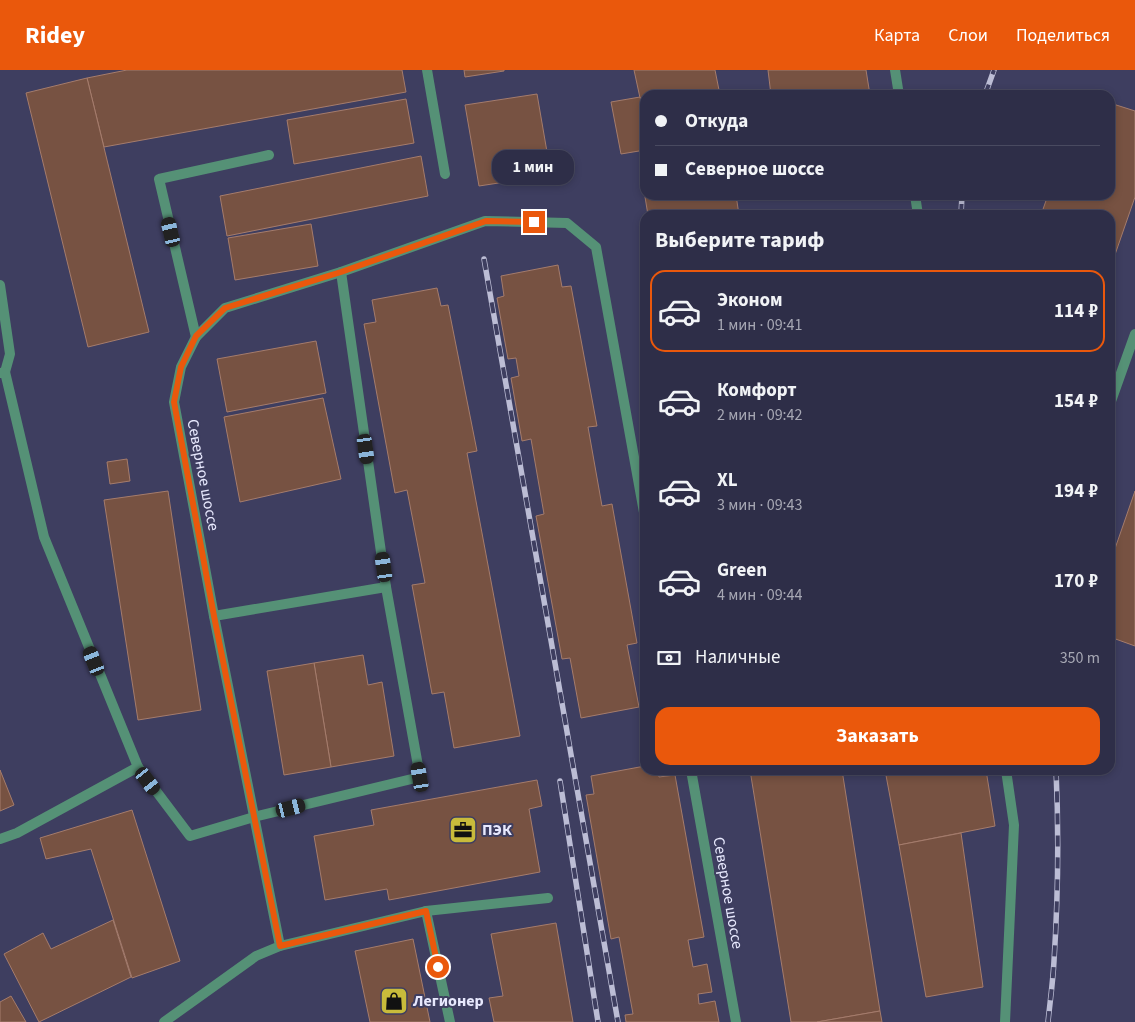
<!DOCTYPE html>
<html lang="ru">
<head>
<meta charset="utf-8">
<style>
  :root { --surface:#2e2e48; --page:#36364f; --text:#f1f3f6; --muted:#a7a8b4; --line:#494a60; --accent:#ea580c }
  body { margin:0; font-family:"Source Sans 3",sans-serif; background:var(--page); color:var(--text); height:100vh; display:flex; flex-direction:column; font-size:19px; white-space:nowrap }
  * { box-sizing:border-box; margin:0 }
  p { font-size:16px; color:var(--muted) }
  .icon { flex:none; width:28px; height:28px; fill:none; stroke:currentColor; stroke-width:2; stroke-linecap:round; stroke-linejoin:round }
  .map { position:relative; flex:1; overflow:hidden }
  .panel { position:absolute; left:640px; top:140px; width:475px; height:565px; display:flex; flex-direction:column; background:var(--surface); border-radius:15px; box-shadow:0 2px 8px #0003,0 0 0 1px var(--line) }
  .panel>* { flex:none }
  .guide { position:absolute; left:640px; top:20px; width:475px; height:110px; border-radius:15px; box-shadow:0 2px 8px #0003,0 0 0 1px var(--line); display:grid; align-content:center; height:110px; padding:0 15px; background:var(--surface) }
  .end { position:absolute; width:22px; height:22px; margin:-11px; border:6px solid #ea580c; background:#fff; box-shadow:0 0 0 2px #fff }
  .from { border-radius:50% }
  .bubble { position:absolute; height:35px; border-radius:15px; background:var(--surface); box-shadow:0 2px 8px #0003,0 0 0 1px var(--line); font-size:16px; font-weight:700; line-height:35px; text-align:center }
  .car { position:absolute; width:15px; height:30px; margin:-15px -8px; border-radius:6px; box-shadow:0 0 4px 1px #0007; background:linear-gradient(#222 24%,#8ab4d8 0 40%,#222 0 76%,#8ab4d8 0 86%,#222 0) }
  .guide b { display:flex; align-items:center; gap:18px; height:48px; font-size:19px }
  .guide b+b { border-top:1px solid var(--line) }
  .guide i { width:12px; height:12px; background:var(--text) }
  ul { padding:0; list-style:none }
  li { display:flex; align-items:center; gap:15px; height:82px; margin:0 10px 8px; padding:0 5px; border:2px solid transparent; border-radius:15px }
  li div { flex:1 }
  li b { display:block; font-size:19px }
  li em { font-style:normal; font-weight:700 }
  li.on { border-color:var(--accent) }
  li>.icon { width:45px; height:45px; stroke-width:1.5 }
  h2 { padding:0 15px; font-size:22px; line-height:60px }
  .pay { display:flex; align-items:center; gap:12px; height:55px; padding:0 15px; font-size:19px }
  .pay p { margin-inline-start:auto }
  .primary-button { display:flex; gap:10px; margin-top:auto; padding:10px 15px }
  .primary-button a { flex:1; height:58px; border-radius:15px; background:var(--accent); color:#fff; font-size:20px; font-weight:700; line-height:58px; text-align:center }
  header { display:flex; align-items:center; gap:30px; box-sizing:border-box; height:70px; padding:0 25px; background:var(--accent); color:#fff }
  header strong { font-size:24px }
  nav { display:flex; gap:28px; margin-inline-start:auto; font-size:18px }
  .map>svg:first-child { display:block }
  .building { fill:#775242; stroke:#a57c6c }
  .lines { fill:none; stroke-linecap:round; stroke-linejoin:round }
  .service { stroke:#559176; stroke-width:10 }
  .rail-casing { stroke:#bcbdd5; stroke-width:5.5 }
  .rail { stroke:#3e3e60; stroke-width:4; stroke-dasharray:11; stroke-linecap:butt }
  .route { stroke:#ea580c; stroke-width:6 }
  .labels { text-anchor:middle; dominant-baseline:central; stroke-width:4; stroke-linejoin:round; paint-order:stroke }
  .street-label { font-size:16px; fill:#e7e8fd; stroke:#3e3e60 }
  .poi-label { font-size:16px; font-weight:bold; fill:#e7e8fd; stroke:#3e3e60; text-anchor:start }
</style>
</head>
<body>
<header>
<strong>Ridey</strong>
<nav><a>Карта</a><a>Слои</a><a>Поделиться</a></nav>
</header>
<div class="map">
<svg width="1135" height="952" viewBox="0 0 1135 952">
  <rect width="100%" height="100%" fill="#3e3e60"/>
  <!-- building -->
  <g class="building">
    <polygon points="127,0 402,0 406,22 104,77 87,8"/>
    <polygon points="464,0 504,0 504,1 465,7"/>
    <polygon points="634,0 715,0 720,25 645,25 645,51"/>
    <polygon points="768,0 866,0 870,25 771,25"/>
    <polygon points="87,8 149,262 88,277 26,23"/>
    <polygon points="537,24 551,105 479,116 465,35"/>
    <polygon points="640,27 645,51 645,80 621,84 611,32"/>
    <polygon points="406,29 414,73 294,94 287,50"/>
    <polygon points="1110,33 1135,41 1135,127 1110,199 1110,145 1041,145 1048,125 1110,125"/>
    <polygon points="421,86 428,126 227,166 220,126"/>
    <polygon points="657,125 736,125 739,145 648,145 645,127"/>
    <polygon points="311,154 318,196 235,210 228,168"/>
    <polygon points="558,195 562,217 571,216 597,356 588,357 602,436 612,434 637,573 627,575 639,637 581,648 570,588 562,589 536,446 544,444 531,369 522,371 511,308 519,306 516,288 508,289 497,228 504,226 501,206"/>
    <polygon points="437,218 441,236 448,235 477,381 467,383 520,666 454,678 444,622 432,624 412,515 425,513 407,420 395,423 364,254 376,252 372,230"/>
    <polygon points="316,271 326,323 227,342 217,289"/>
    <polygon points="323,328 341,409 240,432 224,347"/>
    <polygon points="127,389 130,411 110,414 107,392"/>
    <polygon points="168,421 201,640 138,650 104,430"/>
    <polygon points="1135,421 1135,576 1110,567 1110,493"/>
    <polygon points="363,585 368,615 382,612 394,686 331,697 314,593"/>
    <polygon points="314,593 331,697 284,705 267,601"/>
    <polygon points="645,696 645,700 658,700 659,707 675,705 704,867 688,870 693,897 707,894 712,922 698,924 699,934 715,931 719,952 626,952 625,945 633,944 619,867 611,869 586,725 594,724 591,706"/>
    <polygon points="0,700 14,735 0,741"/>
    <polygon points="750,700 842,700 880,941 817,952 791,952"/>
    <polygon points="885,700 986,700 995,756 899,775"/>
    <polygon points="537,710 542,736 529,739 540,802 389,830 387,819 325,830 314,766 374,755 371,740"/>
    <polygon points="132,740 180,891 132,908 91,779 46,789 40,768"/>
    <polygon points="961,763 983,917 926,927 899,775"/>
    <polygon points="113,850 131,907 39,952 4,884 43,863 51,879"/>
    <polygon points="556,853 573,952 494,952 489,928 503,926 491,864"/>
    <polygon points="413,869 430,952 370,952 355,881"/>
    <polygon points="11,926 26,952 0,952 0,932"/>
    <polygon points="880,941 882,952 817,952"/>
  </g>
  <g class="lines">
    <!-- service -->
    <g class="service">
      <polyline points="427,0 445,104"/>
      <polyline points="895,0 899,25"/>
      <polyline points="915,125 918,145"/>
      <polyline points="0,215 10,284 5,302"/>
      <polyline points="196,267 159,109 269,85"/>
      <polyline points="0,303 5,302 44,467 138,697"/>
      <polyline points="1110,334 1135,264"/>
      <polyline points="214,546 386,517"/>
      <polyline points="691,700 736,952"/>
      <polyline points="0,769 17,763 138,697 190,766 254,747 420,707 386,517 341,202"/>
      <polyline points="426,841 548,828"/>
      <polyline points="280,876 426,841 450,952"/>
      <polyline points="164,952 256,886 280,876 214,546 174,332 181,297 196,267 225,238 341,202 485,151 567,153 596,177 645,448"/>
      <polyline points="1005,952 1014,755 1006,700"/>
    </g>
    <!-- rail casing -->
    <g class="rail-casing">
      <g id="rail">
        <polyline points="985,25 994,0"/>
        <polyline points="961,145 962,125"/>
        <polyline points="484,189 618,952"/>
        <polyline points="560,711 598,952"/>
        <path d="M1048,952C1050,932 1053,911 1054,891C1058,828 1059,764 1056,700"/>
      </g>
    </g>
    <!-- rail -->
    <use href="#rail" class="rail"/>
  </g>
  <g class="lines">
    <!-- route -->
    <polyline class="route" points="438,897 426,841 280,876 214,546 174,332 181,297 196,266 225,238 341,202 486,151 534,152"/>
  </g>
  <!-- icons -->
  <defs>
    <g id="office-square" transform="scale(1.4375)"><rect x="-9" y="-9" width="18" height="18" rx="4" fill="#c8bb3b" stroke="#3e3e60"/><path d="M-6-3h4V-5.5h4V-3h4V5H-6ZM-1-4.5V-3h2v-1.5ZM-6 0V1H6V0Z" fill="#111"/></g>
    <g id="shop-square" transform="scale(1.4375)"><rect x="-9" y="-9" width="18" height="18" rx="4" fill="#c8bb3b" stroke="#3e3e60"/><path d="M-5-2.5h2.3a2.7 3.5 0 0 1 5.4 0H5L5.5 6h-11ZM-1.5-2.5h3a1.5 2.3 0 0 0-3 0Z" fill="#111"/></g>
  </defs>
  <g fill-rule="evenodd">
    <use href="#office-square" x="463" y="760"/>
    <use href="#shop-square" x="394" y="931"/>
  </g>
  <g class="labels">
    <!-- street labels -->
    <g class="street-label">
      <text transform="translate(203 405) rotate(79)">Северное шоссе</text>
      <text transform="translate(728 823) rotate(80)">Северное шоссе</text>
    </g>
    <!-- poi labels -->
    <g class="poi-label">
      <text x="482" y="760">ПЭК</text>
      <text x="413" y="931">Легионер</text>
    </g>
  </g>
</svg>
<i class="end from" style="left:438px;top:897px"></i>
<i class="end" style="left:534px;top:152px"></i>
<div class="bubble" style="left:492px;top:80px;width:82px">1 мин</div>
<i class="car" style="left:171px;top:162px;rotate:347deg"></i>
<i class="car" style="left:366px;top:379px;rotate:172deg"></i>
<i class="car" style="left:384px;top:497px;rotate:352deg"></i>
<i class="car" style="left:94px;top:591px;rotate:338deg"></i>
<i class="car" style="left:420px;top:707px;rotate:350deg"></i>
<i class="car" style="left:148px;top:711px;rotate:143deg"></i>
<i class="car" style="left:291px;top:738px;rotate:76deg"></i>
<div class="guide">
<b><i class="from"></i>Откуда</b>
<b><i></i>Северное шоссе</b>
</div>
<section class="panel">
<h2>Выберите тариф</h2>
<ul>
<li class="on"><svg class="icon" aria-label="car" viewBox="0 0 24 24"><path d="M5 17H2v-5l4-1 3-4h7l3 4 3 1v5h-3M9 17h6M6 11h13"/><circle cx="7" cy="17" r="2"/><circle cx="17" cy="17" r="2"/></svg><div><b>Эконом</b><p>1 мин · 09:41</p></div><em>114 ₽</em></li>
<li><svg class="icon" aria-label="car" viewBox="0 0 24 24"><path d="M5 17H2v-5l4-1 3-4h7l3 4 3 1v5h-3M9 17h6M6 11h13"/><circle cx="7" cy="17" r="2"/><circle cx="17" cy="17" r="2"/></svg><div><b>Комфорт</b><p>2 мин · 09:42</p></div><em>154 ₽</em></li>
<li><svg class="icon" aria-label="car" viewBox="0 0 24 24"><path d="M5 17H2v-5l4-1 3-4h7l3 4 3 1v5h-3M9 17h6M6 11h13"/><circle cx="7" cy="17" r="2"/><circle cx="17" cy="17" r="2"/></svg><div><b>XL</b><p>3 мин · 09:43</p></div><em>194 ₽</em></li>
<li><svg class="icon" aria-label="car" viewBox="0 0 24 24"><path d="M5 17H2v-5l4-1 3-4h7l3 4 3 1v5h-3M9 17h6M6 11h13"/><circle cx="7" cy="17" r="2"/><circle cx="17" cy="17" r="2"/></svg><div><b>Green</b><p>4 мин · 09:44</p></div><em>170 ₽</em></li>
</ul>
<div class="pay"><svg class="icon" aria-label="cash" viewBox="0 0 24 24"><path d="M3 7h18v10H3z"/><circle cx="12" cy="12" r="2"/></svg>Наличные<p>350 m</p></div>
<div class="primary-button"><a>Заказать</a></div>
</section>
</div>
</body>
</html>
